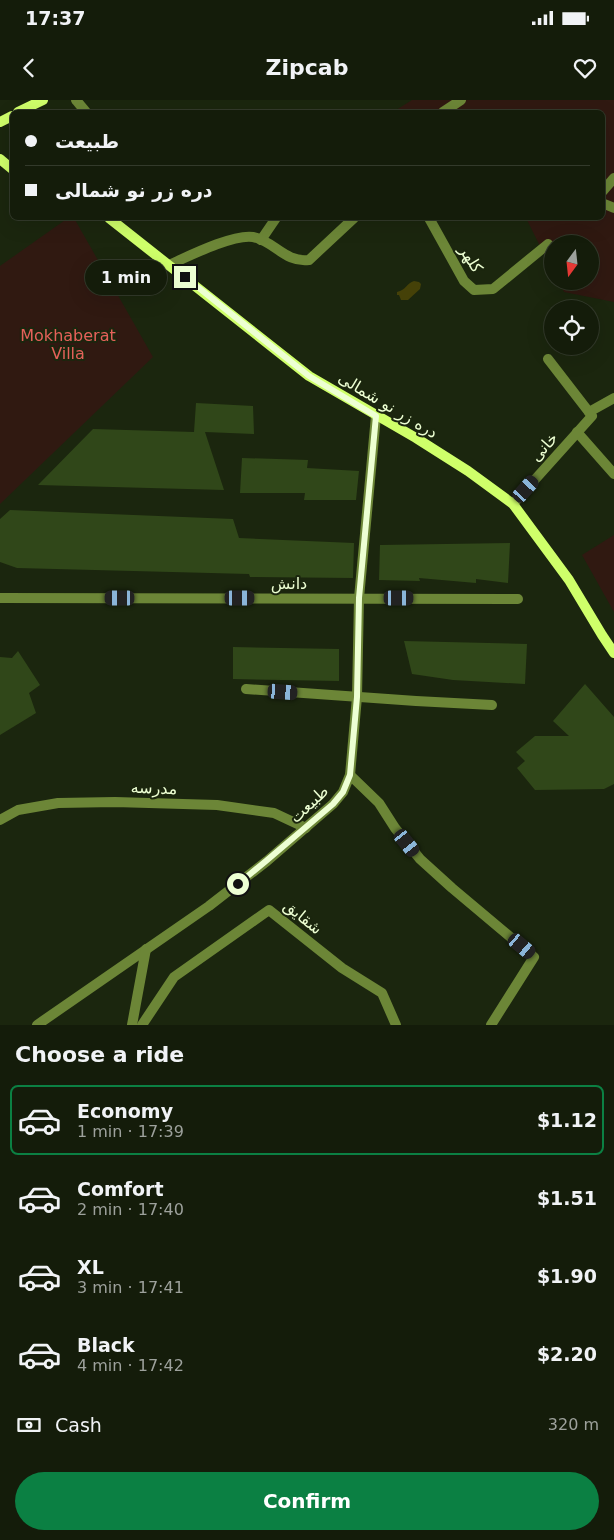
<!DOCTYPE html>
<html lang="en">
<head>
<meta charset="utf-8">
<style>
  :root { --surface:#141c0a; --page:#1d2513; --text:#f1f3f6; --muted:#9da19c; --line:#333a2b; --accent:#0b8043 }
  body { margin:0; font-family:"DejaVu Sans",Vazirmatn,sans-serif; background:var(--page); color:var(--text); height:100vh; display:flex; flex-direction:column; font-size:19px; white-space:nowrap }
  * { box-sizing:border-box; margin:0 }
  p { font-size:16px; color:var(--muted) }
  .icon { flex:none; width:28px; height:28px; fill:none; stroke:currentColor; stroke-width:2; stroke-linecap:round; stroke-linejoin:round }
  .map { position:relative; height:925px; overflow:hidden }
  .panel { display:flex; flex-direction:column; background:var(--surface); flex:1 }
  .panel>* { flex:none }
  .guide { position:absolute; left:10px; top:10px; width:595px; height:110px; border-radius:8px; box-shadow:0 5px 20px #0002,0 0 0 1px var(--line); display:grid; align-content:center; height:110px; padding:0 15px; background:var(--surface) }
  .needle { width:32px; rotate:195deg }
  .buttons { position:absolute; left:544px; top:135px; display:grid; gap:10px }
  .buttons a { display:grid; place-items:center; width:55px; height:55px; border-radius:50%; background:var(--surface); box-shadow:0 5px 20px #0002,0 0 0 1px var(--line); font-size:25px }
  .end { position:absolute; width:22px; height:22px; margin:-11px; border:6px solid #edffd3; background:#111; box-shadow:0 0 0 2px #111 }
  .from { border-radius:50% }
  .bubble { position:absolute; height:35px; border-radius:18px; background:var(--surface); box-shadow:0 5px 20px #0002,0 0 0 1px var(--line); font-size:16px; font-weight:600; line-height:35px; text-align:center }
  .car { position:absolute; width:15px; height:30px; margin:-15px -8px; border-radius:6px; box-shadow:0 0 4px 1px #0007; background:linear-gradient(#222 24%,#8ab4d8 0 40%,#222 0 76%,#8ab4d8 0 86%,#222 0) }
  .guide b { display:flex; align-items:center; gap:18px; height:48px; font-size:19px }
  .guide b+b { border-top:1px solid var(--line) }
  .guide i { width:12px; height:12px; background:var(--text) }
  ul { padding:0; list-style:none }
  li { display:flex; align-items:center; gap:15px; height:70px; margin:0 10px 8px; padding:0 5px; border:2px solid transparent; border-radius:8px }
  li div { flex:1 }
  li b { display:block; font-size:19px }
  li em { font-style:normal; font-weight:600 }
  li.on { border-color:var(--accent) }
  li>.icon { width:45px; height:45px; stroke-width:1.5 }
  h2 { padding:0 15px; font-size:22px; line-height:60px }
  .pay { display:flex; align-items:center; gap:12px; height:55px; padding:0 15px; font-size:19px }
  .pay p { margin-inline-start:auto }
  .cta { display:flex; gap:10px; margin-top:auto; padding:10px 15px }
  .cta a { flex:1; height:58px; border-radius:30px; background:var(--accent); color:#fff; font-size:20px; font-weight:600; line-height:58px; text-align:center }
  .status { display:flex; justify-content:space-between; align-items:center; height:35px; padding:0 25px; background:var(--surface); direction:ltr }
  .status svg { height:14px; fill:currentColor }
  header { display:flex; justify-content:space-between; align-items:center; height:65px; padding:0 15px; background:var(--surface); font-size:22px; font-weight:600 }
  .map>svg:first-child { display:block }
  .green { fill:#301911 }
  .water { fill:#454108 }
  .building { fill:#304719 }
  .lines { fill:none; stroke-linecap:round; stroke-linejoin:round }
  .street { stroke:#6c8637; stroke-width:10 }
  .secondary { stroke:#cfff6a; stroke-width:10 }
  .route { stroke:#edffd3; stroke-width:6 }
  .labels { text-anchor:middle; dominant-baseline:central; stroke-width:4; stroke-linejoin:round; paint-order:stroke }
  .street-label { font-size:16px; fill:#edffd3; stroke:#1b260e }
  .park-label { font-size:16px; fill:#e4615a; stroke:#1b260e }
</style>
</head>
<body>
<div class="status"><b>17:37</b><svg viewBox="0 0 49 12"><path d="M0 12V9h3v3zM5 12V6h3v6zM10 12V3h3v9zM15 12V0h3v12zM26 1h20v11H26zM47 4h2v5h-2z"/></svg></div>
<header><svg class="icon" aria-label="back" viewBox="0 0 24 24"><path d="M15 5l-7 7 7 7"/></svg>Zipcab<svg class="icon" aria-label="heart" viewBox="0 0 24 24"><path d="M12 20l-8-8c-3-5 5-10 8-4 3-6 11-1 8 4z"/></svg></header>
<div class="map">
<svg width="614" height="925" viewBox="0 0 614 925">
  <rect width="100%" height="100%" fill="#1b260e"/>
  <!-- green -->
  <g class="green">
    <polygon points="412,0 614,0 614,202 564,192 559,181 590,181 590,144 552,144 552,170 526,118 602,118 602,12 393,12"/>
    <polygon points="68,118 74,118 153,257 0,404 0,166"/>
    <polygon points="614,435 614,512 582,455"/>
  </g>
  <!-- water -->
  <path class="water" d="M414,181L419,182L421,184L420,189L408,200H401L399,195H397V192C406,190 407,183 414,181Z"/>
  <!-- building -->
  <g class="building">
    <polygon points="196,303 253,306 254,334 205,332 224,390 38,385 93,329 194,332"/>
    <polygon points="242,358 308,360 307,368 359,371 356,400 304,400 305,393 240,393"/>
    <polygon points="10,410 233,419 239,438 354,443 353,478 250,477 249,474 17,468 0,462 0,419"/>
    <polygon points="510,443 508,483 476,479 476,483 419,478 420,481 379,480 380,445"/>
    <polygon points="404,541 527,544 525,584 453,580 412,574"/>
    <polygon points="233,547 339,549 339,581 233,579"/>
    <polygon points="18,551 40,585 29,593 36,613 0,635 0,557 12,558"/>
    <polygon points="585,584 614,617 614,684 604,689 535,690 517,668 525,661 516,652 535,636 569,636 553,621"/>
  </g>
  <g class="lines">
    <!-- street -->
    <g class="street">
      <polyline points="76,0 86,12"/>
      <polyline points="443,12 461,0"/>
      <polyline points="602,92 614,78"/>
      <polyline points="602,103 614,108"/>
      <polyline points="429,118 464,181 474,190 493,189 548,144"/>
      <polyline points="261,140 276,118"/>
      <path d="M169,165C189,156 233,134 253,137C274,141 285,163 309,160L354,118"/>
      <polyline points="589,312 614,298"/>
      <polyline points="577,332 614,374"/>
      <polyline points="513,404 592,316 548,259"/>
      <polyline points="0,498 518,499"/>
      <polyline points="246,589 416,601 492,605"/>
      <polyline points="350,675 379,703 395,728 420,759 452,788 534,857 491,925"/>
      <polyline points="0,720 18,710 58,703 115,702 217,705 274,713 306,728"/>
      <polyline points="37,925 209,806 267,761 333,704 343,692 350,675 357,597 359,498 376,316"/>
      <polyline points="132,925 146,849"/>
      <polyline points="142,925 174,877 269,810 342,868 382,893 396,925"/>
    </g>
    <!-- secondary -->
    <g class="secondary">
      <polyline points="18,12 43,0"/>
      <polyline points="0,22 12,16"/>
      <polyline points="0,59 12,69"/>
      <polyline points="109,118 309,276 416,338 468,371 513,404 569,480 602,535 614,553"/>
    </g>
  </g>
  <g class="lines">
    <!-- route -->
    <polyline class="route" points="185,177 309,276 376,316 359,498 357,597 350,675 343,692 333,704 266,761 238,784"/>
  </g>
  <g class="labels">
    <!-- street labels -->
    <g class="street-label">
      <text transform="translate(471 159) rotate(58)">کلهر</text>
      <text transform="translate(388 305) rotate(31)">دره زر نو شمالی</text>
      <text transform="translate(544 347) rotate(-48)">خانی</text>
      <text x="289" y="483">دانش</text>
      <text transform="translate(154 688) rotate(2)">مدرسه</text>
      <text transform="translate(309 704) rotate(-43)">طبیعت</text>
      <text transform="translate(303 817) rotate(39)">شقایق</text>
    </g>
    <!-- park labels -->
    <g class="park-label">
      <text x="68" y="235">Mokhaberat<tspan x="68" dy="18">Villa</tspan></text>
    </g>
  </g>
</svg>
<div class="buttons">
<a><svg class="needle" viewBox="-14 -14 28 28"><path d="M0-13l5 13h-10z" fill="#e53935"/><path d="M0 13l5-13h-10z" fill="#9da19c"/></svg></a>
<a><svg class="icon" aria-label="locate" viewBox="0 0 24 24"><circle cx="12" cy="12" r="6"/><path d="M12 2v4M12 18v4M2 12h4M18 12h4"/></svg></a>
</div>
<i class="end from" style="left:238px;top:784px"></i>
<i class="end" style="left:185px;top:177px"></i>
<div class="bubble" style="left:85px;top:160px;width:82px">1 min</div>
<i class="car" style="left:526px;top:389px;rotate:42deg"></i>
<i class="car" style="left:120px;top:498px;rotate:270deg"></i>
<i class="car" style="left:240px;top:498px;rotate:90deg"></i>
<i class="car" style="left:399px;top:498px;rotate:90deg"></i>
<i class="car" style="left:283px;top:592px;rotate:94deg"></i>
<i class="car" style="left:407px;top:743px;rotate:141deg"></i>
<i class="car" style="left:522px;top:846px;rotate:130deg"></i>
<div class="guide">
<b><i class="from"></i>طبیعت</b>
<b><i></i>دره زر نو شمالی</b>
</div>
</div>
<section class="panel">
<h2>Choose a ride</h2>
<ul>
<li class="on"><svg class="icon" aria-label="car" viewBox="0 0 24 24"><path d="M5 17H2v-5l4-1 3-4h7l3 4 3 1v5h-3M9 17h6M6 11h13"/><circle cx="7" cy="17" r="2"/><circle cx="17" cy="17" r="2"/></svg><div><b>Economy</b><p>1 min · 17:39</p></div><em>$1.12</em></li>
<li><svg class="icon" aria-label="car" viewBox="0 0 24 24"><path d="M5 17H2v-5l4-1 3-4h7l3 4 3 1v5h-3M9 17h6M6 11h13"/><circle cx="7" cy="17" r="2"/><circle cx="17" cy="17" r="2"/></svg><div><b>Comfort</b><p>2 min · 17:40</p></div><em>$1.51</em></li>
<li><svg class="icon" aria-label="car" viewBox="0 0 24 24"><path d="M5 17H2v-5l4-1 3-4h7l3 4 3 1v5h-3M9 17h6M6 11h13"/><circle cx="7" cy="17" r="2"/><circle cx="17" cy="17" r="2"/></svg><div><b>XL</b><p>3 min · 17:41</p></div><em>$1.90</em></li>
<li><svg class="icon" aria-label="car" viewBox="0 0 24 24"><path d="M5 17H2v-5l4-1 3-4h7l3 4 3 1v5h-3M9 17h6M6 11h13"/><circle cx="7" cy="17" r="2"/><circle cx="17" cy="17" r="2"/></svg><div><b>Black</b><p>4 min · 17:42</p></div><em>$2.20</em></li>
</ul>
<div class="pay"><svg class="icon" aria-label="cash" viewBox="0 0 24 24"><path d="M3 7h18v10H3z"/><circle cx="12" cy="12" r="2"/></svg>Cash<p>320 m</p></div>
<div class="cta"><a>Confirm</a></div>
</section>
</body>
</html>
